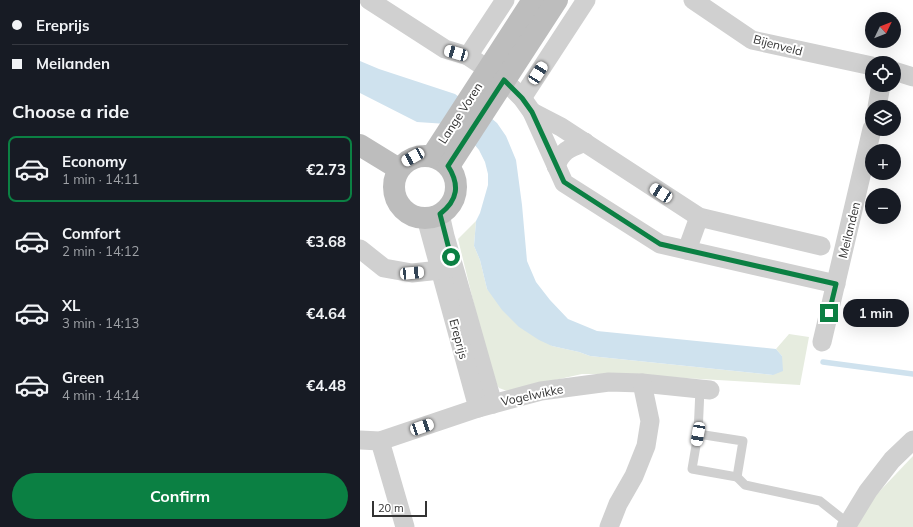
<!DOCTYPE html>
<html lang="en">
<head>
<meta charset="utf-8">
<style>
  :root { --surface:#171b24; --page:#20242c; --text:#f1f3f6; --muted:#9ea1a6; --line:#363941; --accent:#0b8043 }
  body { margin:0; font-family:Mulish,sans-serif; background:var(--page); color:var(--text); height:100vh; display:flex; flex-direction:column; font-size:15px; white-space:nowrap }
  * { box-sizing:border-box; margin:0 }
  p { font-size:13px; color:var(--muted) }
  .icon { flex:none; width:22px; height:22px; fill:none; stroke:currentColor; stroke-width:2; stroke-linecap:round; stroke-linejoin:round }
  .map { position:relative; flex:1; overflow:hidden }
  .panel { display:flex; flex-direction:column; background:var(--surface); width:360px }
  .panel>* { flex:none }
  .guide { display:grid; align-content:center; height:88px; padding:0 12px; background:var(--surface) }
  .needle { width:26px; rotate:47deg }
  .fabs { position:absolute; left:505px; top:12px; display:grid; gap:8px }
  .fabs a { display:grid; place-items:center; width:36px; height:36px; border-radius:50%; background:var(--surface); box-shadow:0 4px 16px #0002; font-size:20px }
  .scale { position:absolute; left:12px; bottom:10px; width:55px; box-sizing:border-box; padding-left:4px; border:2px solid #333; border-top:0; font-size:11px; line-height:14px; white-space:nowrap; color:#333; -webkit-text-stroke:3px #fff; paint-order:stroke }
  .end { position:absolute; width:18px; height:18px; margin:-9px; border:5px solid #0b8043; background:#fff; box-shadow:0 0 0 2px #fff }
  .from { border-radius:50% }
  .bubble { position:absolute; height:28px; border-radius:14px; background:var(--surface); box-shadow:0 4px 16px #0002; font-size:13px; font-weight:700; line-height:28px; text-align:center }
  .car { position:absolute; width:12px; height:24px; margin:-12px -6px; border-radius:5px; box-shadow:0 0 3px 1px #0007; background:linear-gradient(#fff 24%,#345 0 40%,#fff 0 76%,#345 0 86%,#fff 0) }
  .guide b { display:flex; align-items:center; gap:14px; height:38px; font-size:15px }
  .guide b+b { border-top:1px solid var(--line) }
  .guide i { width:10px; height:10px; background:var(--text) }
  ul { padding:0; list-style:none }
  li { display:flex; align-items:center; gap:12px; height:66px; margin:0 8px 6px; padding:0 4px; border:2px solid transparent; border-radius:8px }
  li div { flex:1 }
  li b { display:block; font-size:15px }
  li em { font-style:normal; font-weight:700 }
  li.selected { border-color:var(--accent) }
  li>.icon { width:36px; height:36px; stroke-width:1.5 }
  h2 { padding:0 12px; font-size:18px; line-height:48px }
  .cta { display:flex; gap:8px; margin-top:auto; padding:8px 12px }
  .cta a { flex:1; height:46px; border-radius:24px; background:var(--accent); color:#fff; font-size:16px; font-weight:700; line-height:46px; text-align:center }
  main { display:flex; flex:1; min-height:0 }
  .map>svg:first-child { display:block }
  .green { fill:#e6ecdf }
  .water { fill:#cfe2ee }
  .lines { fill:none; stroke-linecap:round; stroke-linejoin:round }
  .stream { stroke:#cfe2ee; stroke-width:5.5 }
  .lane { stroke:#d0d0d0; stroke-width:9 }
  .street { stroke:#d0d0d0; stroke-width:19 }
  .secondary { stroke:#bdbdbd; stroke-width:22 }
  .route { stroke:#0b8043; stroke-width:5 }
  .labels { text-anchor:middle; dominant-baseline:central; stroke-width:4; stroke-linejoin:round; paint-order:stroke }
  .street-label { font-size:12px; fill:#333; stroke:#fff }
</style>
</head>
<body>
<main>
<section class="panel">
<div class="guide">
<b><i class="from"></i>Ereprijs</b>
<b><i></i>Meilanden</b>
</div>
<h2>Choose a ride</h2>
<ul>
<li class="selected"><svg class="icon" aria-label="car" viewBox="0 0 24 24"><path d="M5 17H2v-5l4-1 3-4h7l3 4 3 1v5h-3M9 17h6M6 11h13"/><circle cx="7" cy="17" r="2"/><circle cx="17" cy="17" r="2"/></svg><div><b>Economy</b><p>1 min · 14:11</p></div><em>€2.73</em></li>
<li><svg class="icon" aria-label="car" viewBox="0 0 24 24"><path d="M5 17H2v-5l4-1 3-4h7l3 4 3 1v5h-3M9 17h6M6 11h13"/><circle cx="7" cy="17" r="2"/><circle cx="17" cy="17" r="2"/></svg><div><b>Comfort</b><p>2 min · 14:12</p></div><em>€3.68</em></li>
<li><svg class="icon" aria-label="car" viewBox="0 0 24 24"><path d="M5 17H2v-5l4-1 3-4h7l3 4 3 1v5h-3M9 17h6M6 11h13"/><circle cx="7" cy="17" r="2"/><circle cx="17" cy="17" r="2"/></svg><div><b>XL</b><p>3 min · 14:13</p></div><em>€4.64</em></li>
<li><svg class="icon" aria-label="car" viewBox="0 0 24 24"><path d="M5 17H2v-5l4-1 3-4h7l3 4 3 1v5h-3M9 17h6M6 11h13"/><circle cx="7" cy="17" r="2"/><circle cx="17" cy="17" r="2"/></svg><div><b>Green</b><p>4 min · 14:14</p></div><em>€4.48</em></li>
</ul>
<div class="cta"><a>Confirm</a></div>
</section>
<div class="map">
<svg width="553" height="527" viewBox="0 0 553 527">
  <rect width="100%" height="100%" fill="#fff"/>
  <!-- green -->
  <g class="green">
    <polygon points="116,221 114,246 120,260 127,289 192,346 219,352 230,356 413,375 422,356 416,349 429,334 449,337 440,385 256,374 222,374 168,386 150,392 139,388 132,378 98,239"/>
    <polygon points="553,456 553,527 492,527 516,495"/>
  </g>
  <!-- water -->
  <polygon class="water" points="0,61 19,69 95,94 102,99 119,108 137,123 146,136 156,160 162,205 167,261 176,282 190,300 208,319 237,331 416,349 422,356 423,371 413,375 230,356 219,352 192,346 179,340 159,327 142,310 127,289 120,260 114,246 116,221 120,213 128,185 128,174 125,162 119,150 104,132 87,124 57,122 0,93"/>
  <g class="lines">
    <!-- stream -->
    <polyline class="stream" points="463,362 553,374"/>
    <!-- lane -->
    <g class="lane">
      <polyline points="338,434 383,441 377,477 332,469 338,434 340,389"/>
      <polyline points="377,477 385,485 460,501 489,524"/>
    </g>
    <!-- street -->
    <g class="street">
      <polyline points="9,0 85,49 108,56 144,80 162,98 172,112 204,183 300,244 476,284"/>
      <polyline points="333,0 392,40 512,66"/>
      <polyline points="108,56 145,0"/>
      <polyline points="534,71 553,77"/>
      <polyline points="162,98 226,0"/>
      <polyline points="517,107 521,85"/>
      <polyline points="172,112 201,127 339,217 461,246"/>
      <path d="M196,166C202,150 210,148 225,142"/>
      <polyline points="80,214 85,236 133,404"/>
      <polyline points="66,218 118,408"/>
      <polyline points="0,249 24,268 52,273 80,270 91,268"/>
      <polyline points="327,250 339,217"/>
      <polyline points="462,342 512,129"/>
      <polyline points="0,440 20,441 118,408 181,391 249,382 282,383 350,390"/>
      <polyline points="20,441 45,527"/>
      <polyline points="249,527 258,504 274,476 286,446 290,421 282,383"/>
      <polyline points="486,527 508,491 532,460 553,440"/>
    </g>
    <!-- secondary -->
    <g class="secondary">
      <polyline points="0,145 39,169"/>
      <circle cx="65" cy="187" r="31"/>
      <polyline points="72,156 173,0"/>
      <polyline points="89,166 197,0"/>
    </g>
  </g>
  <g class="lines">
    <!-- route -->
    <path class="route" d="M91,257L80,214C98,200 100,185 88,166L144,80L162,98L172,112L204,182L300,244L476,284L469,313"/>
  </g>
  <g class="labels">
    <!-- street labels -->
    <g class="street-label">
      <text transform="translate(418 45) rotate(15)">Bijenveld</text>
      <text transform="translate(100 113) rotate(-57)">Lange Voren</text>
      <text transform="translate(489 230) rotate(-76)">Meilanden</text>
      <text transform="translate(99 339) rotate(75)">Ereprijs</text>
      <text transform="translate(172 395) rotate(-12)">Vogelwikke</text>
    </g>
  </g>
</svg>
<div class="fabs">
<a><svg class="needle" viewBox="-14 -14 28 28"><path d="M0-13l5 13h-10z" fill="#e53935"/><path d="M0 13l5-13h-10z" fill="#9ea1a6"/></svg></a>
<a><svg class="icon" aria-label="locate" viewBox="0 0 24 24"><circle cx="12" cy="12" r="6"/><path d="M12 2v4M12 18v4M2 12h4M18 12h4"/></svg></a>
<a><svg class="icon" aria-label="layers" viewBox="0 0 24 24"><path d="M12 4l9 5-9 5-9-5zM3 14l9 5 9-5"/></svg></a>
<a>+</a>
<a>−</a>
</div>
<div class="scale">20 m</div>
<i class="end from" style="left:91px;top:257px"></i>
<i class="end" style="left:469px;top:313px"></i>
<div class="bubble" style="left:483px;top:299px;width:66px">1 min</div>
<i class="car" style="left:96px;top:53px;rotate:286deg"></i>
<i class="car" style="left:178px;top:73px;rotate:33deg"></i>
<i class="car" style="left:53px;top:157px;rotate:241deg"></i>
<i class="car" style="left:301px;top:193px;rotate:303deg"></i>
<i class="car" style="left:52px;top:273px;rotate:85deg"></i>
<i class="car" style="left:62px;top:427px;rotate:71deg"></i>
<i class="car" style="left:338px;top:434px;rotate:190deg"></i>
</div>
</main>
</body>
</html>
